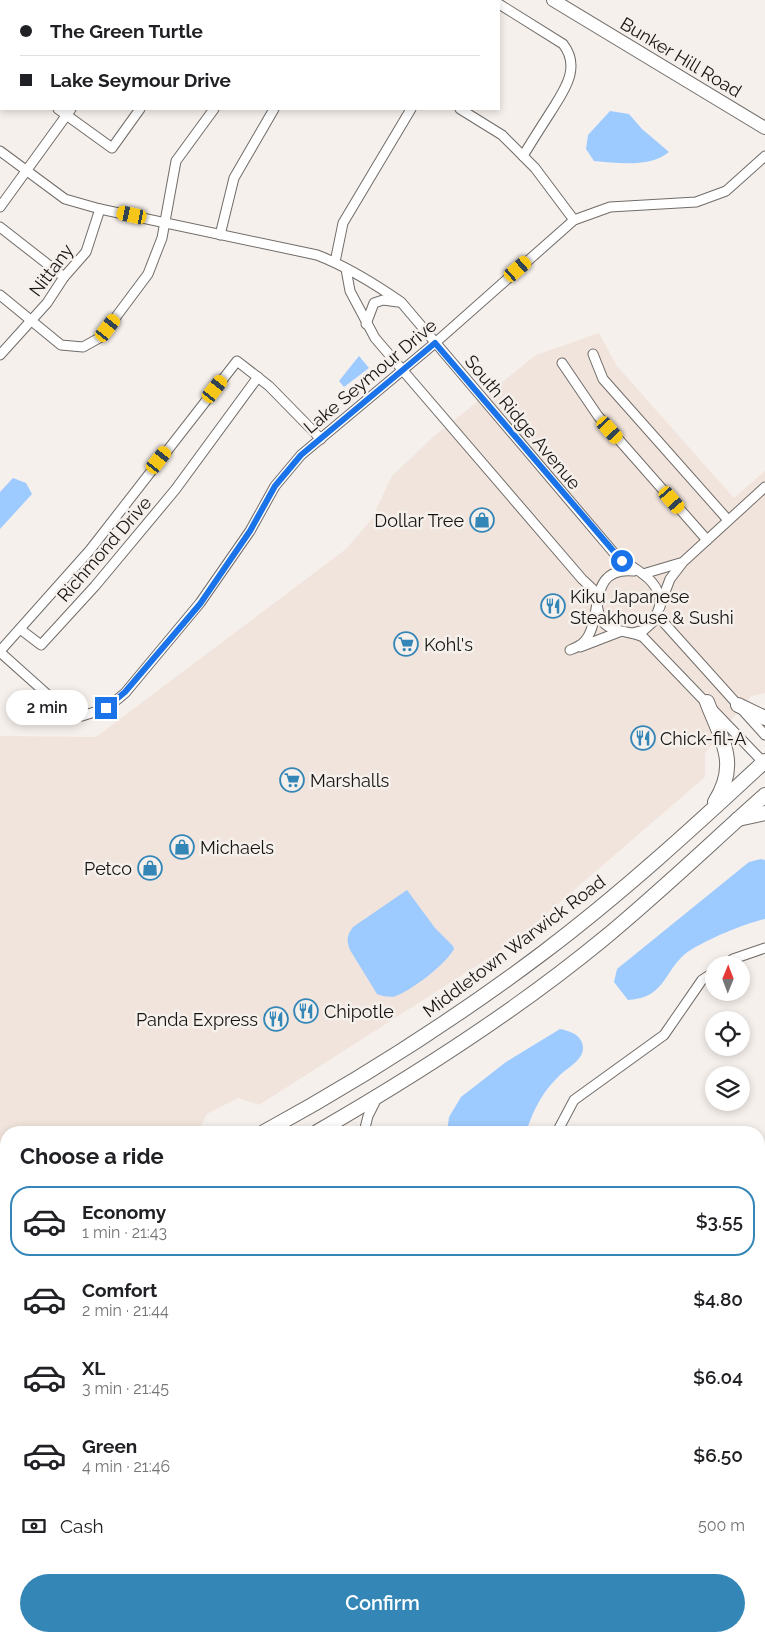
<!DOCTYPE html>
<html lang="en">
<head>
<meta charset="utf-8">
<style>
  :root { --surface:#fff; --page:#f6f6f6; --text:#202124; --muted:#757577; --line:#e0e0e0; --accent:#3486b7 }
  body { margin:0; font-family:Raleway,sans-serif; background:var(--page); color:var(--text); height:100vh; display:flex; flex-direction:column; font-size:19px; white-space:nowrap }
  * { box-sizing:border-box; margin:0 }
  p { font-size:16px; color:var(--muted) }
  .icon { flex:none; width:28px; height:28px; fill:none; stroke:currentColor; stroke-width:2; stroke-linecap:round; stroke-linejoin:round }
  .map { position:relative; flex:1; overflow:hidden }
  .side { position:absolute; left:0px; top:1126px; width:765px; height:516px; display:flex; flex-direction:column; background:var(--surface); border-radius:20px 20px 0 0; box-shadow:0 2px 8px #0003 }
  .side>* { flex:none }
  .top-card { position:absolute; left:0px; top:0px; width:500px; height:110px; box-shadow:0 2px 8px #0003; display:grid; align-content:center; height:110px; padding:0 20px; background:var(--surface) }
  .needle { width:32px; rotate:1deg }
  .fabs { position:absolute; left:705px; top:956px; display:grid; gap:10px }
  .fabs a { display:grid; place-items:center; width:45px; height:45px; border-radius:50%; background:var(--surface); box-shadow:0 2px 8px #0003; font-size:25px }
  .end { position:absolute; width:22px; height:22px; margin:-11px; border:6px solid #1a73e8; background:#fff; box-shadow:0 0 0 2px #fff }
  .from { border-radius:50% }
  .bubble { position:absolute; height:35px; border-radius:18px; background:var(--surface); box-shadow:0 2px 8px #0003; font-size:16px; font-weight:600; line-height:35px; text-align:center }
  .car { position:absolute; width:15px; height:30px; margin:-15px -8px; border-radius:6px; box-shadow:0 0 4px 1px #0007; background:linear-gradient(#f5c518 24%,#345 0 40%,#f5c518 0 76%,#345 0 86%,#f5c518 0) }
  .top-card b { display:flex; align-items:center; gap:18px; height:48px; font-size:19px }
  .top-card b+b { border-top:1px solid var(--line) }
  .top-card i { width:12px; height:12px; background:var(--text) }
  ul { padding:0; list-style:none }
  li { display:flex; align-items:center; gap:15px; height:70px; margin:0 10px 8px; padding:0 10px; border:2px solid transparent; border-radius:20px }
  li div { flex:1 }
  li b { display:block; font-size:19px }
  li em { font-style:normal; font-weight:600 }
  li.current { border-color:var(--accent) }
  li>.icon { width:45px; height:45px; stroke-width:1.5 }
  h2 { padding:0 20px; font-size:22px; line-height:60px }
  .pay { display:flex; align-items:center; gap:12px; height:55px; padding:0 20px; font-size:19px }
  .pay p { margin-inline-start:auto }
  .primary-button { display:flex; gap:10px; margin-top:auto; padding:10px 20px }
  .primary-button a { flex:1; height:58px; border-radius:30px; background:var(--accent); color:#fff; font-size:20px; font-weight:600; line-height:58px; text-align:center }
  .map>svg:first-child { display:block }
  .built { fill:#f1e4dc }
  .water { fill:#9dcaff }
  .lines { fill:none; stroke-linecap:round; stroke-linejoin:round }
  .minor-casing { stroke:#716c68; stroke-width:11 }
  .secondary-casing { stroke:#716c68; stroke-width:14 }
  .primary-casing { stroke:#716c68; stroke-width:16 }
  .minor { stroke:#fff; stroke-width:9 }
  .secondary { stroke:#fff; stroke-width:12 }
  .primary { stroke:#fff; stroke-width:14 }
  .route { stroke:#1a73e8; stroke-width:6 }
  .labels { text-anchor:middle; dominant-baseline:central; stroke-width:5; stroke-linejoin:round; paint-order:stroke }
  .street-label { font-size:18px; fill:#171513; stroke:#f6f0ec }
  .poi-label { font-size:18px; fill:#171513; stroke:#f6f0ec; text-anchor:start }
</style>
</head>
<body>
<div class="map">
<svg width="765" height="1642" viewBox="0 0 765 1642">
  <rect width="100%" height="100%" fill="#f6f0ec"/>
  <!-- built -->
  <polygon class="built" points="599,333 617,366 734,498 765,471 765,693 751,696 705,753 705,777 514,942 259,1105 238,1098 207,1114 198,1132 6,1132 6,1225 0,1228 0,736 96,737 346,549 371,520 392,476 433,437 536,355"/>
  <!-- water -->
  <g class="water">
    <path d="M610,111L629,114L642,129L669,152C650,168 618,163 594,161L586,149L588,135Z"/>
    <polygon points="359,356 369,368 344,387 339,381"/>
    <polygon points="13,478 26,483 32,494 0,529 0,492"/>
    <path d="M761,859L765,860V919C743,924 708,939 689,951C664,968 667,998 628,1000L614,982L617,969L749,862Z"/>
    <path d="M407,890L435,928L453,946L454,949C445,965 413,989 396,996C390,998 382,996 377,994L350,950C346,940 347,935 353,927Z"/>
    <path d="M560,1029C570,1031 582,1035 583,1047C584,1060 567,1068 559,1076C542,1092 533,1111 526,1132H447L449,1117L461,1097L506,1062Z"/>
  </g>
  <g class="lines">
    <!-- minor casing -->
    <g class="minor-casing">
      <g id="minor">
        <polyline points="93,0 95,1"/>
        <polyline points="283,0 285,1"/>
        <polyline points="150,1 151,0"/>
        <polyline points="217,1 218,0"/>
        <polyline points="314,1 315,0"/>
        <polyline points="476,1 476,0"/>
        <path d="M499,4L563,44C582,68 563,92 550,113C541,127 532,141 523,156"/>
        <polyline points="0,67 1,68"/>
        <polyline points="58,109 112,148 140,109"/>
        <polyline points="460,109 502,135 535,168 574,220"/>
        <path d="M0,151L65,199L100,209L317,255C346,266 375,284 401,302L614,553C632,570 662,577 660,607"/>
        <polyline points="0,207 71,109"/>
        <polyline points="0,227 64,277"/>
        <polyline points="220,235 234,178 274,109"/>
        <polyline points="335,262 343,223 411,109"/>
        <polyline points="346,269 350,291 375,338 582,579 598,594"/>
        <polyline points="0,295 61,345 83,347 101,337 148,274 162,238 176,161 214,109"/>
        <polyline points="366,324 374,303 383,300 398,302"/>
        <polyline points="593,354 603,379 728,520"/>
        <polyline points="0,355 47,303 64,277 86,252 100,209"/>
        <polyline points="562,363 598,416 707,540"/>
        <polyline points="643,574 680,563"/>
        <path d="M597,600C598,637 622,627 643,637L765,764"/>
        <polyline points="657,615 765,735"/>
        <polyline points="20,629 41,645 95,586 175,490 258,377"/>
        <polyline points="632,633 644,630 654,621 670,579 683,562 765,487"/>
        <polyline points="580,647 619,632"/>
        <path d="M570,650C575,648 580,646 584,642C605,619 585,566 634,571"/>
        <polyline points="0,651 90,550 237,361 269,386 321,439"/>
        <polyline points="0,652 67,712 82,716 107,708 125,693 200,603 250,531 275,486 301,455 435,343 574,220 610,207 696,202 726,191 765,156"/>
        <polyline points="724,965 733,959 765,948"/>
        <polyline points="364,1132 368,1116 377,1098"/>
        <polyline points="557,1132 574,1100 664,1035 702,980 714,972"/>
        <polyline points="759,1556 765,1564"/>
        <polyline points="565,1636 567,1642"/>
        <polyline points="515,1642 527,1636"/>
      </g>
    </g>
    <!-- secondary casing -->
    <g class="secondary-casing">
      <polyline id="secondary" points="553,0 765,128"/>
    </g>
    <!-- primary casing -->
    <g class="primary-casing">
      <g id="primary">
        <path d="M707,702C721,739 740,763 715,802"/>
        <polyline points="738,705 765,718"/>
        <polyline points="738,819 765,813"/>
        <path d="M264,1132C361,1079 455,1019 544,952C622,893 694,827 765,761"/>
        <path d="M317,1132C416,1075 513,1013 602,940C658,894 711,843 765,795"/>
        <polyline points="0,1256 6,1254"/>
        <polyline points="0,1285 6,1283"/>
      </g>
    </g>
    <!-- minor -->
    <use href="#minor" class="minor"/>
    <!-- secondary -->
    <use href="#secondary" class="secondary"/>
    <!-- primary -->
    <use href="#primary" class="primary"/>
  </g>
  <g class="lines">
    <!-- route -->
    <polyline class="route" points="106,708 125,692 200,604 250,531 275,486 301,455 435,343 622,561"/>
  </g>
  <!-- icons -->
  <defs>
    <g id="shop-ring" transform="scale(1.25)"><circle r="9.5" fill="#f6f0ec" stroke="#3486b7" stroke-width="1.5"/><path d="M-5-2.5h2.3a2.7 3.5 0 0 1 5.4 0H5L5.5 6h-11ZM-1.5-2.5h3a1.5 2.3 0 0 0-3 0Z" fill="#3486b7"/></g>
    <g id="restaurant-ring" transform="scale(1.25)"><circle r="9.5" fill="#f6f0ec" stroke="#3486b7" stroke-width="1.5"/><path d="M-5-6h1v4h1v-4h1v4h1v-4h1v5L-1.5 .5V6h-2V.5L-5-1ZM5-6V6H3V1.5H1.5Q1.5-4 5-6Z" fill="#3486b7"/></g>
    <g id="supermarket-ring" transform="scale(1.25)"><circle r="9.5" fill="#f6f0ec" stroke="#3486b7" stroke-width="1.5"/><path d="M-6-5.5h2.5l.6 2H6L4.5 2H-2.5L-4.4-4H-6ZM-1.5 3.2a1.3 1.3 0 1 0 .1 0ZM3 3.2a1.3 1.3 0 1 0 .1 0Z" fill="#3486b7"/></g>
  </defs>
  <g fill-rule="evenodd">
    <use href="#shop-ring" x="482" y="520"/>
    <use href="#restaurant-ring" x="553" y="606"/>
    <use href="#supermarket-ring" x="406" y="644"/>
    <use href="#restaurant-ring" x="643" y="738"/>
    <use href="#supermarket-ring" x="292" y="780"/>
    <use href="#shop-ring" x="182" y="847"/>
    <use href="#shop-ring" x="150" y="868"/>
    <use href="#restaurant-ring" x="306" y="1011"/>
    <use href="#restaurant-ring" x="276" y="1019"/>
  </g>
  <g class="labels">
    <!-- street labels -->
    <g class="street-label">
      <text transform="translate(681 57) rotate(31)">Bunker Hill Road</text>
      <text transform="translate(51 270) rotate(-53)">Nittany</text>
      <text transform="translate(370 376) rotate(-40)">Lake Seymour Drive</text>
      <text transform="translate(523 422) rotate(50)">South Ridge Avenue</text>
      <text transform="translate(104 549) rotate(-49)">Richmond Drive</text>
      <text transform="translate(514 946) rotate(-37)">Middletown Warwick Road</text>
    </g>
    <!-- poi labels -->
    <g class="poi-label">
      <text x="464" y="520" text-anchor="end">Dollar Tree</text>
      <text x="570" y="596">Kiku Japanese<tspan x="570" dy="21">Steakhouse &amp; Sushi</tspan></text>
      <text x="424" y="644">Kohl's</text>
      <text x="660" y="738">Chick-fil-A</text>
      <text x="310" y="780">Marshalls</text>
      <text x="200" y="847">Michaels</text>
      <text x="132" y="868" text-anchor="end">Petco</text>
      <text x="324" y="1011">Chipotle</text>
      <text x="258" y="1019" text-anchor="end">Panda Express</text>
    </g>
  </g>
</svg>
<div class="fabs">
<a><svg class="needle" viewBox="-14 -14 28 28"><path d="M0-13l5 13h-10z" fill="#e53935"/><path d="M0 13l5-13h-10z" fill="#757577"/></svg></a>
<a><svg class="icon" aria-label="locate" viewBox="0 0 24 24"><circle cx="12" cy="12" r="6"/><path d="M12 2v4M12 18v4M2 12h4M18 12h4"/></svg></a>
<a><svg class="icon" aria-label="layers" viewBox="0 0 24 24"><path d="M12 4l9 5-9 5-9-5zM3 14l9 5 9-5"/></svg></a>
</div>
<i class="end from" style="left:622px;top:561px"></i>
<i class="end" style="left:106px;top:708px"></i>
<div class="bubble" style="left:6px;top:690px;width:82px">2 min</div>
<i class="car" style="left:132px;top:215px;rotate:282deg"></i>
<i class="car" style="left:518px;top:269px;rotate:49deg"></i>
<i class="car" style="left:108px;top:328px;rotate:37deg"></i>
<i class="car" style="left:215px;top:389px;rotate:38deg"></i>
<i class="car" style="left:610px;top:430px;rotate:138deg"></i>
<i class="car" style="left:159px;top:460px;rotate:38deg"></i>
<i class="car" style="left:672px;top:500px;rotate:139deg"></i>
<div class="top-card">
<b><i class="from"></i>The Green Turtle</b>
<b><i></i>Lake Seymour Drive</b>
</div>
<section class="side">
<h2>Choose a ride</h2>
<ul>
<li class="current"><svg class="icon" aria-label="car" viewBox="0 0 24 24"><path d="M5 17H2v-5l4-1 3-4h7l3 4 3 1v5h-3M9 17h6M6 11h13"/><circle cx="7" cy="17" r="2"/><circle cx="17" cy="17" r="2"/></svg><div><b>Economy</b><p>1 min · 21:43</p></div><em>$3.55</em></li>
<li><svg class="icon" aria-label="car" viewBox="0 0 24 24"><path d="M5 17H2v-5l4-1 3-4h7l3 4 3 1v5h-3M9 17h6M6 11h13"/><circle cx="7" cy="17" r="2"/><circle cx="17" cy="17" r="2"/></svg><div><b>Comfort</b><p>2 min · 21:44</p></div><em>$4.80</em></li>
<li><svg class="icon" aria-label="car" viewBox="0 0 24 24"><path d="M5 17H2v-5l4-1 3-4h7l3 4 3 1v5h-3M9 17h6M6 11h13"/><circle cx="7" cy="17" r="2"/><circle cx="17" cy="17" r="2"/></svg><div><b>XL</b><p>3 min · 21:45</p></div><em>$6.04</em></li>
<li><svg class="icon" aria-label="car" viewBox="0 0 24 24"><path d="M5 17H2v-5l4-1 3-4h7l3 4 3 1v5h-3M9 17h6M6 11h13"/><circle cx="7" cy="17" r="2"/><circle cx="17" cy="17" r="2"/></svg><div><b>Green</b><p>4 min · 21:46</p></div><em>$6.50</em></li>
</ul>
<div class="pay"><svg class="icon" aria-label="cash" viewBox="0 0 24 24"><path d="M3 7h18v10H3z"/><circle cx="12" cy="12" r="2"/></svg>Cash<p>500 m</p></div>
<div class="primary-button"><a>Confirm</a></div>
</section>
</div>
</body>
</html>
